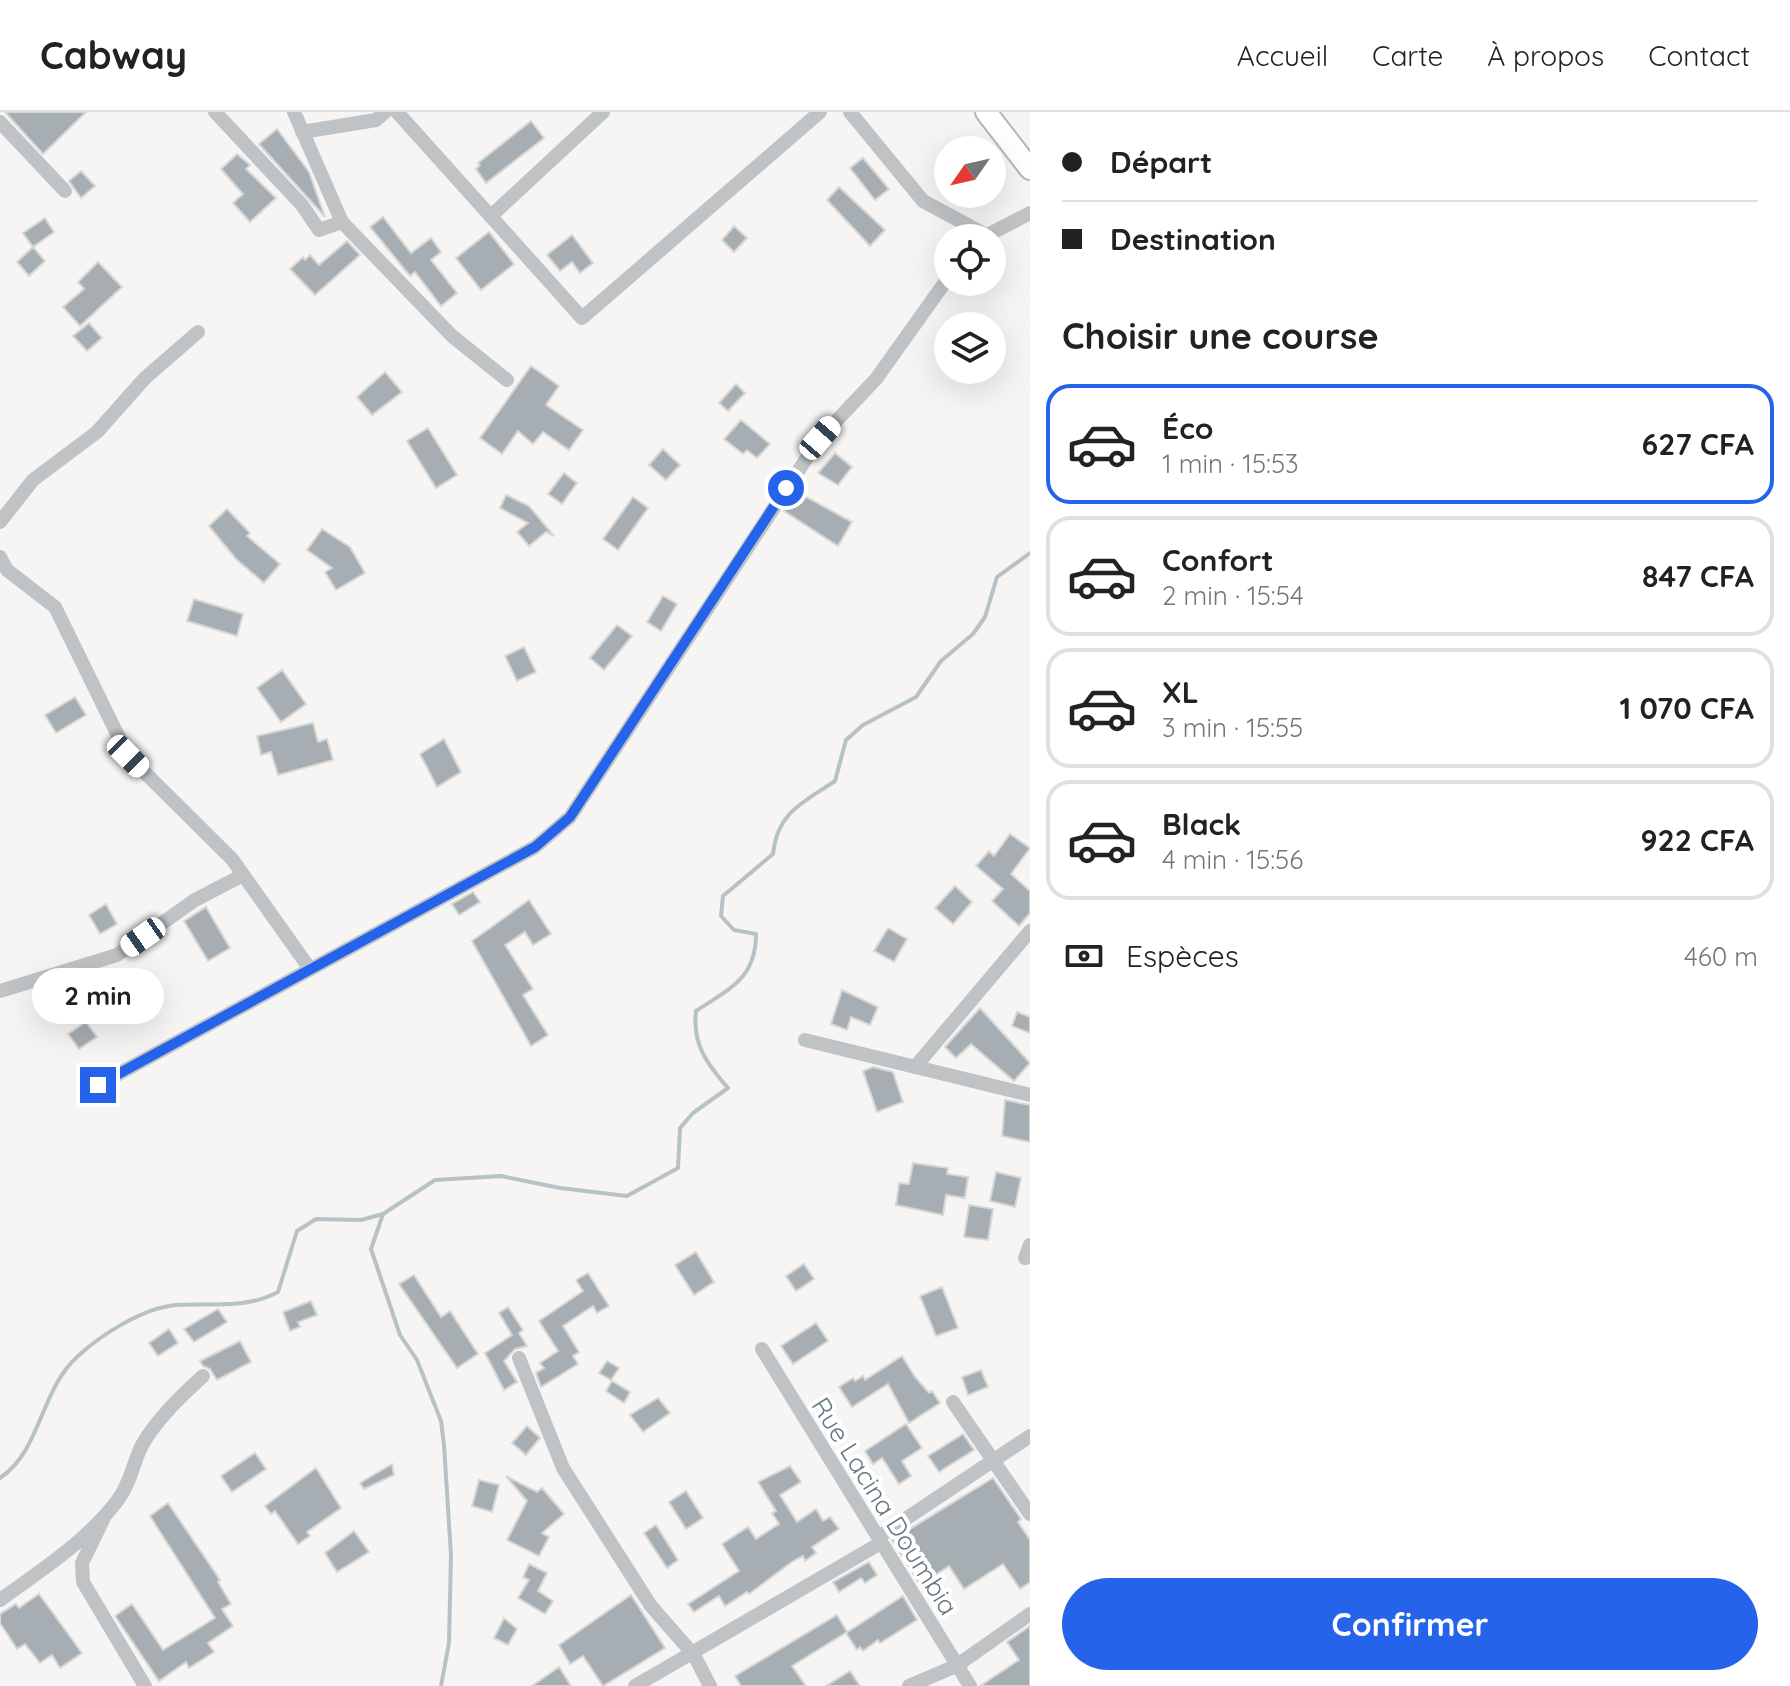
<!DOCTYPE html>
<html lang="fr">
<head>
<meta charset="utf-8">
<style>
  :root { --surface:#fff; --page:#f6f6f6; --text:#222; --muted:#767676; --line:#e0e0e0; --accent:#2563eb }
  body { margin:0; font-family:Quicksand,sans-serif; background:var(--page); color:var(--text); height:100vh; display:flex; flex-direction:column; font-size:30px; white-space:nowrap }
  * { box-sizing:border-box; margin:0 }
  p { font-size:26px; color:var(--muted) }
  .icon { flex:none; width:44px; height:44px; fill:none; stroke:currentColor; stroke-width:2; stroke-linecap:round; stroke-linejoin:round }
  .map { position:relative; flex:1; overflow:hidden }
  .sheet { display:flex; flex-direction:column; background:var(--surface); width:760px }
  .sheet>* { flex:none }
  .top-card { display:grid; align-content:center; height:176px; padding:0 32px; background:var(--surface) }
  .needle { width:52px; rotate:236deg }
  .buttons { position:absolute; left:934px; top:24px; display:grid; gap:16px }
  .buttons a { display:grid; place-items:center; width:72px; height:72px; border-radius:50%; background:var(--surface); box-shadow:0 8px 32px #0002; font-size:40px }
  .end { position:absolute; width:36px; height:36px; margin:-18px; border:10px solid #2563eb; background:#fff; box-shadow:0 0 0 4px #fff }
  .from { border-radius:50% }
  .bubble { position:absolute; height:56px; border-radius:28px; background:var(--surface); box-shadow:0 8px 32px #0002; font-size:26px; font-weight:800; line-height:56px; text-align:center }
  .car { position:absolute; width:24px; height:48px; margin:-24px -12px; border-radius:10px; box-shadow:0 0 6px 2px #0007; background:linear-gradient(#fff 24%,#345 0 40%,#fff 0 76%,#345 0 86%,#fff 0) }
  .top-card b { display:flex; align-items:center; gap:28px; height:76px; font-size:30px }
  .top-card b+b { border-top:2px solid var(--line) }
  .top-card i { width:20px; height:20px; background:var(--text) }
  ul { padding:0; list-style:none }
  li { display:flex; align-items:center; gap:24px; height:120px; margin:0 16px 12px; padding:0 16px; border:4px solid var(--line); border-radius:24px }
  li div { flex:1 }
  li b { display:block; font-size:30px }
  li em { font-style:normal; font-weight:800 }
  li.current { border-color:var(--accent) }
  li>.icon { width:72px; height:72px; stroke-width:1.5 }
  h2 { padding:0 32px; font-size:36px; line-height:96px }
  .pay { display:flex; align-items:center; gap:20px; height:88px; padding:0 32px; font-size:30px }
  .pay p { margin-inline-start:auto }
  .action { display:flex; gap:16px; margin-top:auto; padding:16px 32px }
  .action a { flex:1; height:92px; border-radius:48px; background:var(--accent); color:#fff; font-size:32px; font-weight:800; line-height:92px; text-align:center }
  header { display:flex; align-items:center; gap:48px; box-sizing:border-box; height:112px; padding:0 40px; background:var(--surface); border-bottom:2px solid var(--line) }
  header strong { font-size:38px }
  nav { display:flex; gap:44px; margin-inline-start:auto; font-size:28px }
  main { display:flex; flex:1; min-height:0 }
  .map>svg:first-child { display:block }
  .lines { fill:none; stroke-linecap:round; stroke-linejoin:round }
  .stream { stroke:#b6c2c5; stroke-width:4 }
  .building { fill:#a7aeb3; stroke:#d7d7d5; stroke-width:2 }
  .secondary-casing { stroke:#b2b7ba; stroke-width:24 }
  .street { stroke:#bfc3c6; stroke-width:14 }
  .secondary { stroke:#fff; stroke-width:20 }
  .route { stroke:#2563eb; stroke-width:10 }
  .labels { text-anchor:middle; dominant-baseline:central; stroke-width:8; stroke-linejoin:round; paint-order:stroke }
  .street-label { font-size:26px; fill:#677781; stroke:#fff }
</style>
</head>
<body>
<header>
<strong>Cabway</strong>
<nav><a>Accueil</a><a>Carte</a><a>À propos</a><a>Contact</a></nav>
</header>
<main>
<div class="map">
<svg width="1030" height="1574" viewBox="0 0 1030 1574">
  <rect width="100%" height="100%" fill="#f6f5f3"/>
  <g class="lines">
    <!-- stream -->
    <g class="stream">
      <polyline points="383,1102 371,1137 400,1223 417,1248 441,1309 444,1333 451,1443 449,1531 441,1574"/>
      <path d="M0,1366C41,1339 40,1278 78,1244C102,1222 143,1196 176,1193C211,1191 247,1197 278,1180L297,1119L316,1107L361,1108L383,1102L435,1068L501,1064L560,1076L627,1084L678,1056L680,1016L693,1001L728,976C707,952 692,932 696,899C729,877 756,867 756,822L734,818L721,804L723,784L773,742C777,700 803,691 835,669L846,628L863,613L916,585L941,549L973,522L985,505L997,465L1030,441"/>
    </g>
  </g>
  <!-- building -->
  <g class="building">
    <polygon points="5,0 86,0 43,42"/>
    <polygon points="531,9 544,26 486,71 476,57 480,53 478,51"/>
    <polygon points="277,17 309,60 325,105 259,32"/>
    <polygon points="237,42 250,53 246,57 276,86 250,110 233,91 243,82 221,57"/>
    <polygon points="863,46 889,77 875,88 850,56"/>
    <polygon points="81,59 95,74 81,86 69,69"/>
    <polygon points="839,75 885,118 870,134 827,88"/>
    <polygon points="383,105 411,141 431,126 441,140 431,148 457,181 441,194 415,160 410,164 370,115"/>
    <polygon points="45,106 54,120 33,135 23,121"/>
    <polygon points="734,114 747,126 734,140 722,128"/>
    <polygon points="489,120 514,152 481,178 456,146"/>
    <polygon points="572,123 593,151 580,161 572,150 560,159 547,143"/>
    <polygon points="347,129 360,143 315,183 290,157 303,145 305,148 310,143 319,153"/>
    <polygon points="33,135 45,149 29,164 17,150"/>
    <polygon points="98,150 122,175 80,214 63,195 84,177 78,170"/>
    <polygon points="89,211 102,226 87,239 73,224"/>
    <polygon points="531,254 559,274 546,293 583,318 569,338 543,320 533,332 518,319 502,342 480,326"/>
    <polygon points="385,260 402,280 372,303 357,285"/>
    <polygon points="736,272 745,281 728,299 719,291"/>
    <polygon points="741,308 770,332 757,346 747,338 743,342 724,327"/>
    <polygon points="428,316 457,363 436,376 407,329"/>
    <polygon points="663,337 680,353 666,368 649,353"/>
    <polygon points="835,341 852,355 838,373 818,361"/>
    <polygon points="564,361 577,371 562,392 548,382"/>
    <polygon points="797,380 852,410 838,434 784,399"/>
    <polygon points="506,383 529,394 554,424 546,420 529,434 517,420 528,411 500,396"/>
    <polygon points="633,385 648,396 618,438 603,427"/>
    <polygon points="227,397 250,421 247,424 280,452 264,471 236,447 209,414"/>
    <polygon points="322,417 350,435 365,461 336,478 325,460 332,456 307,438"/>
    <polygon points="663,484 677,492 661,519 647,510"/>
    <polygon points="194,487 243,502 237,524 187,509"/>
    <polygon points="617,513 632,524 604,558 590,546"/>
    <polygon points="524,535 536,560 517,569 505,544"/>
    <polygon points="282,558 306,592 281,610 257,576"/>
    <polygon points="75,585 86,603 56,621 45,603"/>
    <polygon points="313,611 318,630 327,627 333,648 278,663 271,640 261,643 257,624"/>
    <polygon points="444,627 461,660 437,675 420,642"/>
    <polygon points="1010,722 1030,736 1011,762 1030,779 1030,801 1019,814 992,789 1003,777 976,754 989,739 994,744"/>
    <polygon points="955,774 972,790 953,812 935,796"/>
    <polygon points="473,780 480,790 459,803 452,792"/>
    <polygon points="529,788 551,822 533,833 525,820 505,833 533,877 523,883 548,923 531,934 472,829"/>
    <polygon points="106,792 117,812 100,822 89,803"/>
    <polygon points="206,795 230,836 208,849 184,809"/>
    <polygon points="888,816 907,827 894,850 874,839"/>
    <polygon points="842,878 878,895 870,913 851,905 847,918 831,912"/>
    <polygon points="980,896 1030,951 1014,969 971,932 956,946 945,935"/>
    <polygon points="1017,900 1030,905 1030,921 1012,914"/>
    <polygon points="86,910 97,925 79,937 68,922"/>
    <polygon points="873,955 893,960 903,990 877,1000 863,959"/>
    <polygon points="1005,988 1030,993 1030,1030 1002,1024"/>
    <polygon points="913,1051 948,1056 947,1062 968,1065 965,1086 946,1083 943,1103 896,1093 899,1071 909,1072"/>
    <polygon points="996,1060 1021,1066 1015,1095 990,1089"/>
    <polygon points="969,1093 993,1097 988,1128 964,1125"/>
    <polygon points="696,1140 714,1170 694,1183 675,1153"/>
    <polygon points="804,1152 814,1167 796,1179 786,1164"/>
    <polygon points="588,1161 609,1194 597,1201 593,1194 563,1214 579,1240 573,1244 578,1252 541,1275 536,1261 544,1256 540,1251 558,1239 539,1209 583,1179 576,1168"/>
    <polygon points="414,1163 441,1205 450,1199 478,1242 457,1256 399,1172"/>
    <polygon points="942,1175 958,1216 936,1224 920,1184"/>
    <polygon points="311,1189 317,1203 298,1210 300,1215 290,1219 283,1200"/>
    <polygon points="508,1195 523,1218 519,1221 527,1234 515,1237 504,1249 517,1270 504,1278 485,1241 512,1223 499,1201"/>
    <polygon points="218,1197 227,1210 194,1230 184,1217"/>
    <polygon points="816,1211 828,1229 793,1252 781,1234"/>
    <polygon points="169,1217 178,1231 158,1244 149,1231"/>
    <polygon points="240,1229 251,1250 217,1268 210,1257 203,1254 200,1249"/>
    <polygon points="902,1244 915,1265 929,1281 932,1279 940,1291 909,1311 888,1272 852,1295 839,1275 853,1266 855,1269 863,1264 865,1268"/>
    <polygon points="607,1249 619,1256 611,1268 599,1261"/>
    <polygon points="981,1258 988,1275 968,1283 962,1265"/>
    <polygon points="612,1269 630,1280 624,1291 606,1279"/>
    <polygon points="658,1286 670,1301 643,1320 630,1303"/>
    <polygon points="906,1312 922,1336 902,1349 911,1364 899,1372 882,1346 873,1352 865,1339"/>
    <polygon points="527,1314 540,1326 526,1343 512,1331"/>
    <polygon points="963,1322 974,1338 939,1360 928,1344"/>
    <polygon points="255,1341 266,1357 232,1380 221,1364"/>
    <polygon points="392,1352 394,1363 364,1377 360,1371"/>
    <polygon points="790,1354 801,1370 780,1383 797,1410 816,1397 823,1409 830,1405 839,1417 812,1435 816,1441 805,1449 803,1444 793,1449 749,1482 747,1480 725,1494 719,1484 694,1500 688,1492 739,1459 722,1432 748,1415 756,1427 779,1412 772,1401 776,1399 758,1370"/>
    <polygon points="316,1356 341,1396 307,1420 310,1424 298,1432 275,1399 271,1402 265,1394"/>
    <polygon points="506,1364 537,1380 542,1376 564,1402 542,1421 549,1425 539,1444 507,1428 527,1389"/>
    <polygon points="993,1366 1021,1407 1018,1410 1030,1428 1030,1470 1020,1477 1003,1452 964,1477 949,1454 920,1473 892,1428"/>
    <polygon points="479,1368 499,1373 492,1400 472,1394"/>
    <polygon points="686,1379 703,1406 686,1417 669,1390"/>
    <polygon points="168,1391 220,1468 218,1470 231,1492 222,1497 233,1514 208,1531 214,1540 189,1556 186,1550 159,1569 115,1504 132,1492 163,1538 215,1506 150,1404"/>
    <polygon points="656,1413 678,1448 667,1456 644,1421"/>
    <polygon points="354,1419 369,1440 337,1460 325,1441"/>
    <polygon points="869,1450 877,1463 865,1471 861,1466 839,1480 833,1470"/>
    <polygon points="529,1452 547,1461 538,1479 553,1489 545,1502 518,1486 529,1468 523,1465"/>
    <polygon points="39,1482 82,1541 60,1556 52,1543 40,1551 25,1532 17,1537 0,1511 0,1502 16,1492 19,1496"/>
    <polygon points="631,1483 665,1536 603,1574 583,1544 570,1552 559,1533"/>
    <polygon points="903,1484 917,1508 880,1531 878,1528 863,1539 860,1535 857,1538 846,1521"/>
    <polygon points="837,1503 847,1520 792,1554 806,1574 741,1574 735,1564"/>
    <polygon points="504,1506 517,1517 508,1533 494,1526"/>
    <polygon points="1030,1514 1030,1574 980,1574 1019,1548 1007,1530"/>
    <polygon points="559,1555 571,1574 532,1574"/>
    <polygon points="850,1559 860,1574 826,1574"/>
  </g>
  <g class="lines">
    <!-- secondary casing -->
    <g class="secondary-casing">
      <polyline id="secondary" points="986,0 1030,57"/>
    </g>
    <!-- street -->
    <g class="street">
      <polyline points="215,0 302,93 319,118 342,110 452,224 507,268"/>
      <polyline points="294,0 342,110"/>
      <polyline points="397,0 582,206 820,0"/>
      <polyline points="850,0 923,89 986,123"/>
      <polyline points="0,10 65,79"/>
      <polyline points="302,20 376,8 385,0"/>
      <polyline points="491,104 603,0"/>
      <polyline points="982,126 1030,101"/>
      <polyline points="0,410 33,368 97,320 145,266 198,220"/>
      <polyline points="0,445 7,458 55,495 128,644 232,747 310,857"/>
      <polyline points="0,879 117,843 195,788 243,763"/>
      <polyline points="805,928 1030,983"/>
      <polyline points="915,955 1030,819"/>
      <polyline points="98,973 535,735 570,705 820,326 876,267 948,166"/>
      <polyline points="1025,1146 1030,1133"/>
      <polyline points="762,1237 970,1574"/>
      <polyline points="519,1246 563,1356 651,1494 694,1543 710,1574"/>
      <polyline points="953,1290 1030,1402"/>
      <polyline points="103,1408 82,1451 83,1470 145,1574"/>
      <path d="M0,1488C40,1459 87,1429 117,1389C130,1373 133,1351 142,1333C157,1307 181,1284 203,1264"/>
      <polyline points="635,1574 879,1432 880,1424 1030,1324"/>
      <polyline points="909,1574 956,1554 1030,1502"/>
    </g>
    <!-- secondary -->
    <use href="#secondary" class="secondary"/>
  </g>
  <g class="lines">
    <!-- route -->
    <polyline class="route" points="98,973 535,735 570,705 786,376"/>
  </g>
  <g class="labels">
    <!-- street labels -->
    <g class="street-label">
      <text transform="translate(885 1394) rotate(58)">Rue Lacina Doumbia</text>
    </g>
  </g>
</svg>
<div class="buttons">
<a><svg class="needle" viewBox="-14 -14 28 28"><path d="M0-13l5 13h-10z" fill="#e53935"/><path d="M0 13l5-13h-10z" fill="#767676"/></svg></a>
<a><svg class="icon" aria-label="locate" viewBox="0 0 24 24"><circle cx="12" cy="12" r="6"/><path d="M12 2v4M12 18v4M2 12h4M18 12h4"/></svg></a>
<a><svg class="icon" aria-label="layers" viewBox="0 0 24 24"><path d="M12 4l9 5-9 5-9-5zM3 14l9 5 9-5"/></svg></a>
</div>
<i class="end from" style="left:786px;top:376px"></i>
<i class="end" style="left:98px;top:973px"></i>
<div class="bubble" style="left:32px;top:856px;width:132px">2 min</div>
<i class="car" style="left:820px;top:326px;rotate:41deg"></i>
<i class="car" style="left:128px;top:644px;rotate:135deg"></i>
<i class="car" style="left:143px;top:825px;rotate:235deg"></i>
</div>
<section class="sheet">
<div class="top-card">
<b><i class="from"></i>Départ</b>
<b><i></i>Destination</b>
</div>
<h2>Choisir une course</h2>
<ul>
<li class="current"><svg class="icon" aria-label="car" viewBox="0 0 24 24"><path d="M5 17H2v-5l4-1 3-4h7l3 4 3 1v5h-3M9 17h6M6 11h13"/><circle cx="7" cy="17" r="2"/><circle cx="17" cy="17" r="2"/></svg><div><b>Éco</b><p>1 min · 15:53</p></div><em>627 CFA</em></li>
<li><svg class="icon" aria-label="car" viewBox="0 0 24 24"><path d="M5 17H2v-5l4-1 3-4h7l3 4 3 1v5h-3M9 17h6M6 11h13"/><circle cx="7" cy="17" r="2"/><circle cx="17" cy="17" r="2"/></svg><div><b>Confort</b><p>2 min · 15:54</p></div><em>847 CFA</em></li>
<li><svg class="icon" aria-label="car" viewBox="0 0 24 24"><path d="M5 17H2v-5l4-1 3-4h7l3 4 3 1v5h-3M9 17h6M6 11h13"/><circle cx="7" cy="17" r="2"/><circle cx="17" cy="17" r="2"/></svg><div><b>XL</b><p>3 min · 15:55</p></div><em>1 070 CFA</em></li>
<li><svg class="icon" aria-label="car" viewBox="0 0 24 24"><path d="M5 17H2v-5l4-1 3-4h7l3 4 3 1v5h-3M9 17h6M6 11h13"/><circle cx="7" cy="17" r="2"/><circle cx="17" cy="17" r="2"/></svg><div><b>Black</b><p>4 min · 15:56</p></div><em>922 CFA</em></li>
</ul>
<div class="pay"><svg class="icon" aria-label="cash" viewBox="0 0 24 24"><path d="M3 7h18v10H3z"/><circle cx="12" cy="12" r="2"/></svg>Espèces<p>460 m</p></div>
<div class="action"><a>Confirmer</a></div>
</section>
</main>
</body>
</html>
